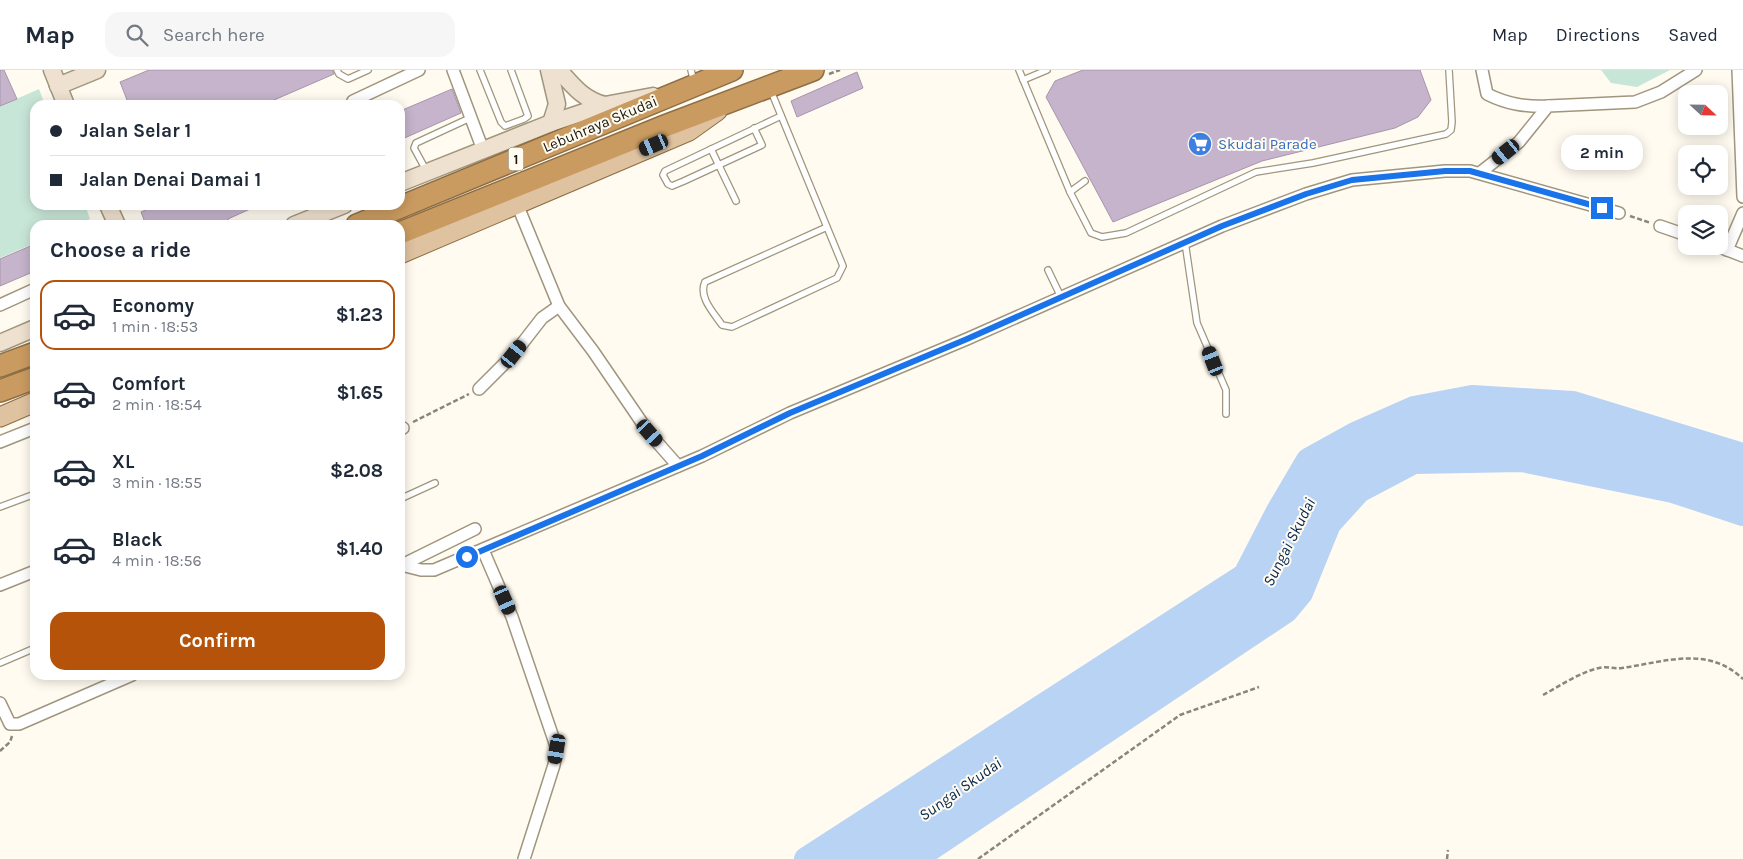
<!DOCTYPE html>
<html lang="en">
<head>
<meta charset="utf-8">
<style>
  :root { --surface:#fff; --page:#f6f6f7; --text:#1f2937; --muted:#747a83; --line:#e0e1e3; --accent:#b45309 }
  body { margin:0; font-family:Karla,sans-serif; background:var(--page); color:var(--text); height:100vh; display:flex; flex-direction:column; font-size:19px; white-space:nowrap }
  * { box-sizing:border-box; margin:0 }
  p { font-size:16px; color:var(--muted) }
  .icon { flex:none; width:28px; height:28px; fill:none; stroke:currentColor; stroke-width:2; stroke-linecap:round; stroke-linejoin:round }
  .map { position:relative; flex:1; overflow:hidden }
  .drawer { position:absolute; left:30px; top:150px; width:375px; height:460px; display:flex; flex-direction:column; background:var(--surface); border-radius:15px; box-shadow:0 2px 12px #0003 }
  .drawer>* { flex:none }
  .guide { position:absolute; left:30px; top:30px; width:375px; height:110px; border-radius:15px; box-shadow:0 2px 12px #0003; display:grid; align-content:center; height:110px; padding:0 20px; background:var(--surface) }
  .needle { width:32px; rotate:112deg }
  .buttons { position:absolute; left:1678px; top:15px; display:grid; gap:10px }
  .buttons a { display:grid; place-items:center; width:50px; height:50px; border-radius:10px; background:var(--surface); box-shadow:0 2px 12px #0003; font-size:25px }
  .end { position:absolute; width:22px; height:22px; margin:-11px; border:6px solid #1a73e8; background:#fff; box-shadow:0 0 0 2px #fff }
  .from { border-radius:50% }
  .bubble { position:absolute; height:35px; border-radius:15px; background:var(--surface); box-shadow:0 2px 12px #0003; font-size:16px; font-weight:700; line-height:35px; text-align:center }
  .car { position:absolute; width:15px; height:30px; margin:-15px -8px; border-radius:6px; box-shadow:0 0 4px 1px #0007; background:linear-gradient(#222 24%,#8ab4d8 0 40%,#222 0 76%,#8ab4d8 0 86%,#222 0) }
  .guide b { display:flex; align-items:center; gap:18px; height:48px; font-size:19px }
  .guide b+b { border-top:1px solid var(--line) }
  .guide i { width:12px; height:12px; background:var(--text) }
  ul { padding:0; list-style:none }
  li { display:flex; align-items:center; gap:15px; height:70px; margin:0 10px 8px; padding:0 10px; border:2px solid transparent; border-radius:15px }
  li div { flex:1 }
  li b { display:block; font-size:19px }
  li em { font-style:normal; font-weight:700 }
  li.current { border-color:var(--accent) }
  li>.icon { width:45px; height:45px; stroke-width:1.5 }
  h2 { padding:0 20px; font-size:22px; line-height:60px }
  .button { display:flex; gap:10px; margin-top:auto; padding:10px 20px }
  .button a { flex:1; height:58px; border-radius:15px; background:var(--accent); color:#fff; font-size:20px; font-weight:700; line-height:58px; text-align:center }
  header { display:flex; align-items:center; gap:30px; box-sizing:border-box; height:70px; padding:0 25px; background:var(--surface); border-bottom:1px solid var(--line) }
  header strong { font-size:24px }
  nav { display:flex; gap:28px; margin-inline-start:auto; font-size:18px }
  .search { width:350px; height:45px; background:var(--page); display:flex; align-items:center; gap:12px; box-sizing:border-box; padding:0 18px; border-radius:15px; color:var(--muted); font-size:19px }
  .map>svg:first-child { display:block }
  .green { fill:#c8e6d7 }
  .water { fill:#b9d3f5 }
  .lines { fill:none; stroke-linecap:round; stroke-linejoin:round }
  .river { stroke:#b9d3f5; stroke-width:24 }
  .building { fill:#c5b4cb; stroke:#a796ac }
  .lane-casing { stroke:#a0967d; stroke-width:8 }
  .street-casing { stroke:#a0967d; stroke-width:14 }
  .secondary-casing { stroke:#a0967d; stroke-width:19 }
  .primary-casing { stroke:#8e6e44; stroke-width:21 }
  .highway-casing { stroke:#8e6e44; stroke-width:24 }
  .path { stroke:#8a867b; stroke-width:2.5; stroke-dasharray:5 2.5; stroke-linecap:butt }
  .lane { stroke:#fff; stroke-width:5.5 }
  .street { stroke:#fff; stroke-width:11 }
  .secondary { stroke:#efe1cf; stroke-width:16 }
  .primary { stroke:#dfc3a0; stroke-width:19 }
  .highway { stroke:#ca9b60; stroke-width:21 }
  .route { stroke:#1a73e8; stroke-width:6 }
  .labels { text-anchor:middle; dominant-baseline:central; stroke-width:4; stroke-linejoin:round; paint-order:stroke }
  .shield { fill:#fffbf0; stroke:#625e53; stroke-width:1 }
  .shield-label { font-size:14px; font-weight:bold; fill:#1e1a10 }
  .street-label { font-size:15px; fill:#1e1a10; stroke:#fffbf0 }
  .shop-label { font-size:15px; fill:#366cbe; stroke:#fffbf0; text-anchor:start }
  .water-label { font-size:16px; font-style:italic; fill:#042852; stroke:#fffbf0 }
</style>
</head>
<body>
<header>
<strong>Map</strong>
<div class="search"><svg class="icon" aria-label="search" viewBox="0 0 24 24"><circle cx="10" cy="10" r="6"/><path d="M15 15l6 6"/></svg>Search here</div>
<nav><a>Map</a><a>Directions</a><a>Saved</a></nav>
</header>
<div class="map">
<svg width="1743" height="789" viewBox="0 0 1743 789">
  <rect width="100%" height="100%" fill="#fffbf0"/>
  <!-- green -->
  <g class="green">
    <polygon points="1601,0 1670,0 1637,17 1611,13"/>
    <polygon points="39,19 45,35 35,35 35,135 85,135 90,149 75,155 35,155 35,173 0,188 0,36"/>
  </g>
  <!-- water -->
  <polygon class="water" points="1472,327 1573,333 1743,385 1743,444 1673,421 1522,390 1414,392 1359,421 1329,454 1301,523 1286,541 915,789 806,789 1245,505 1278,441 1308,390 1355,364 1414,338"/>
  <g class="lines">
    <!-- river -->
    <g class="river">
      <polyline points="806,789 1245,505 1278,441 1308,390 1355,364 1414,338 1472,327 1573,333 1743,385"/>
      <polyline points="915,789 1286,541 1301,523 1329,454 1359,421 1414,392 1522,390 1673,421 1743,444"/>
    </g>
  </g>
  <!-- building -->
  <g class="building">
    <polygon points="0,0 4,0 17,29 0,36"/>
    <polygon points="149,0 332,0 334,4 274,30 276,35 129,35 120,12"/>
    <polygon points="1083,0 1420,0 1431,30 1418,47 1395,58 1262,91 1113,152 1046,27 1055,11"/>
    <polygon points="857,2 863,18 797,47 791,31"/>
    <polygon points="452,19 461,43 400,70 400,41"/>
    <polygon points="157,135 259,135 228,149 231,155 146,155 141,142"/>
    <polygon points="35,174 35,201 0,216 0,189"/>
  </g>
  <g class="lines">
    <!-- lane casing -->
    <g class="lane-casing">
      <g id="lane">
        <polyline points="337,0 339,4 348,9 368,0"/>
        <polyline points="480,0 501,52 505,56 524,49 528,46 511,0"/>
        <polyline points="691,0 694,12"/>
        <polyline points="1019,0 1070,122 1091,163 1102,167 1126,163 1256,102 1313,93 1446,64 1451,60 1452,52 1449,0"/>
        <polyline points="1023,10 1047,0"/>
        <path d="M771,21L843,196L837,208L732,257L722,255C714,243 698,227 705,212L827,157"/>
        <polyline points="754,58 762,75 684,111 672,116 668,114 663,105 665,101 781,46"/>
        <polyline points="711,79 736,131"/>
        <polyline points="426,100 414,78 416,73 470,48"/>
        <polyline points="1070,122 1085,111"/>
        <polyline points="1185,172 1197,253 1226,320 1226,344"/>
        <polyline points="1048,200 1061,227"/>
        <polyline points="400,429 435,413"/>
        <polyline points="0,437 35,424"/>
        <polyline points="0,593 35,578"/>
      </g>
    </g>
    <!-- street casing -->
    <g class="street-casing">
      <g id="street">
        <polyline points="453,0 483,80"/>
        <path d="M1482,0L1487,24C1507,34 1525,37 1548,36"/>
        <polyline points="1738,0 1743,127"/>
        <polyline points="353,31 419,0"/>
        <polyline points="1481,102 1519,72 1548,36 1635,32 1661,22 1696,0"/>
        <polyline points="517,134 559,236 593,281 649,363 678,396"/>
        <polyline points="1660,156 1686,165"/>
        <polyline points="1717,176 1743,186"/>
        <polyline points="1727,180 1743,143"/>
        <polyline points="0,235 35,219"/>
        <polyline points="479,319 514,284 542,248 559,236"/>
        <polyline points="400,359 403,358"/>
        <polyline points="0,372 35,358"/>
        <polyline points="483,480 512,547 557,679 554,695 524,789"/>
        <polyline points="401,495 421,500 434,500 702,386 790,343 967,269 1222,156 1306,124 1352,110 1445,101 1470,101 1619,143"/>
        <polyline points="400,496 475,459"/>
        <polyline points="0,515 35,501"/>
        <polyline points="0,633 10,654 19,654 132,605"/>
      </g>
    </g>
    <!-- secondary casing -->
    <g class="secondary-casing">
      <g id="secondary">
        <polyline points="52,0 66,35"/>
        <polyline points="549,0 557,34 551,53"/>
        <path d="M559,0C573,16 584,30 605,35"/>
        <polyline points="58,16 97,0"/>
        <polyline points="400,113 551,53 605,35 653,26"/>
        <polyline points="108,135 117,155"/>
        <polyline points="294,155 344,135"/>
        <polyline points="0,273 35,258"/>
      </g>
    </g>
    <!-- primary casing -->
    <g class="primary-casing">
      <g id="primary">
        <polyline points="400,184 689,61 717,41"/>
        <polyline points="0,347 35,332"/>
      </g>
    </g>
    <!-- highway casing -->
    <g class="highway-casing">
      <g id="highway">
        <polyline points="357,155 732,0"/>
        <polyline points="400,163 665,56 813,0"/>
        <polyline points="0,296 35,283"/>
        <polyline points="0,321 35,308"/>
      </g>
    </g>
    <!-- path -->
    <g class="path">
      <polyline points="829,4 840,0"/>
      <polyline points="1630,146 1651,153"/>
      <polyline points="413,352 469,324"/>
      <path d="M1543,625C1560,616 1580,602 1599,598C1606,596 1614,599 1622,598C1665,592 1707,575 1743,609"/>
      <polyline points="0,681 10,672 12,666"/>
      <polyline points="978,789 1180,645 1259,617"/>
      <polyline points="1447,789 1448,780"/>
    </g>
    <!-- lane -->
    <use href="#lane" class="lane"/>
    <!-- street -->
    <use href="#street" class="street"/>
    <!-- secondary -->
    <use href="#secondary" class="secondary"/>
    <!-- primary -->
    <use href="#primary" class="primary"/>
    <!-- highway -->
    <use href="#highway" class="highway"/>
  </g>
  <g class="lines">
    <!-- route -->
    <polyline class="route" points="467,487 702,386 790,343 967,269 1222,156 1306,124 1352,110 1445,101 1470,101 1602,138"/>
  </g>
  <!-- icons -->
  <defs>
    <g id="supermarket-disc" transform="scale(1.25)"><circle r="9.5" fill="#3f7fe0" stroke="#fffbf0"/><path d="M-6-5.5h2.5l.6 2H6L4.5 2H-2.5L-4.4-4H-6ZM-1.5 3.2a1.3 1.3 0 1 0 .1 0ZM3 3.2a1.3 1.3 0 1 0 .1 0Z" fill="#fff"/></g>
  </defs>
  <g fill-rule="evenodd">
    <use href="#supermarket-disc" x="1200" y="74"/>
  </g>
  <g class="labels">
    <!-- shield labels -->
    <rect class="shield" x="508.5" y="77.5" width="15" height="23" rx="4"/>
    <g class="shield-label">
      <text x="516" y="89">1</text>
    </g>
    <!-- street labels -->
    <g class="street-label">
      <text transform="translate(600 54) rotate(-23)">Lebuhraya Skudai</text>
    </g>
    <!-- shop labels -->
    <g class="shop-label">
      <text x="1218" y="74">Skudai Parade</text>
    </g>
    <!-- water labels -->
    <g class="water-label">
      <text transform="translate(1289 472) rotate(-63)">Sungai Skudai</text>
      <text transform="translate(960 719) rotate(-35)">Sungai Skudai</text>
    </g>
  </g>
</svg>
<div class="buttons">
<a><svg class="needle" viewBox="-14 -14 28 28"><path d="M0-13l5 13h-10z" fill="#e53935"/><path d="M0 13l5-13h-10z" fill="#747a83"/></svg></a>
<a><svg class="icon" aria-label="locate" viewBox="0 0 24 24"><circle cx="12" cy="12" r="6"/><path d="M12 2v4M12 18v4M2 12h4M18 12h4"/></svg></a>
<a><svg class="icon" aria-label="layers" viewBox="0 0 24 24"><path d="M12 4l9 5-9 5-9-5zM3 14l9 5 9-5"/></svg></a>
</div>
<i class="end from" style="left:467px;top:487px"></i>
<i class="end" style="left:1602px;top:138px"></i>
<div class="bubble" style="left:1561px;top:65px;width:82px">2 min</div>
<i class="car" style="left:654px;top:75px;rotate:247deg"></i>
<i class="car" style="left:1506px;top:82px;rotate:231deg"></i>
<i class="car" style="left:514px;top:284px;rotate:38deg"></i>
<i class="car" style="left:1213px;top:291px;rotate:339deg"></i>
<i class="car" style="left:650px;top:363px;rotate:138deg"></i>
<i class="car" style="left:505px;top:530px;rotate:156deg"></i>
<i class="car" style="left:557px;top:679px;rotate:190deg"></i>
<div class="guide">
<b><i class="from"></i>Jalan Selar 1</b>
<b><i></i>Jalan Denai Damai 1</b>
</div>
<section class="drawer">
<h2>Choose a ride</h2>
<ul>
<li class="current"><svg class="icon" aria-label="car" viewBox="0 0 24 24"><path d="M5 17H2v-5l4-1 3-4h7l3 4 3 1v5h-3M9 17h6M6 11h13"/><circle cx="7" cy="17" r="2"/><circle cx="17" cy="17" r="2"/></svg><div><b>Economy</b><p>1 min · 18:53</p></div><em>$1.23</em></li>
<li><svg class="icon" aria-label="car" viewBox="0 0 24 24"><path d="M5 17H2v-5l4-1 3-4h7l3 4 3 1v5h-3M9 17h6M6 11h13"/><circle cx="7" cy="17" r="2"/><circle cx="17" cy="17" r="2"/></svg><div><b>Comfort</b><p>2 min · 18:54</p></div><em>$1.65</em></li>
<li><svg class="icon" aria-label="car" viewBox="0 0 24 24"><path d="M5 17H2v-5l4-1 3-4h7l3 4 3 1v5h-3M9 17h6M6 11h13"/><circle cx="7" cy="17" r="2"/><circle cx="17" cy="17" r="2"/></svg><div><b>XL</b><p>3 min · 18:55</p></div><em>$2.08</em></li>
<li><svg class="icon" aria-label="car" viewBox="0 0 24 24"><path d="M5 17H2v-5l4-1 3-4h7l3 4 3 1v5h-3M9 17h6M6 11h13"/><circle cx="7" cy="17" r="2"/><circle cx="17" cy="17" r="2"/></svg><div><b>Black</b><p>4 min · 18:56</p></div><em>$1.40</em></li>
</ul>
<div class="button"><a>Confirm</a></div>
</section>
</div>
</body>
</html>
